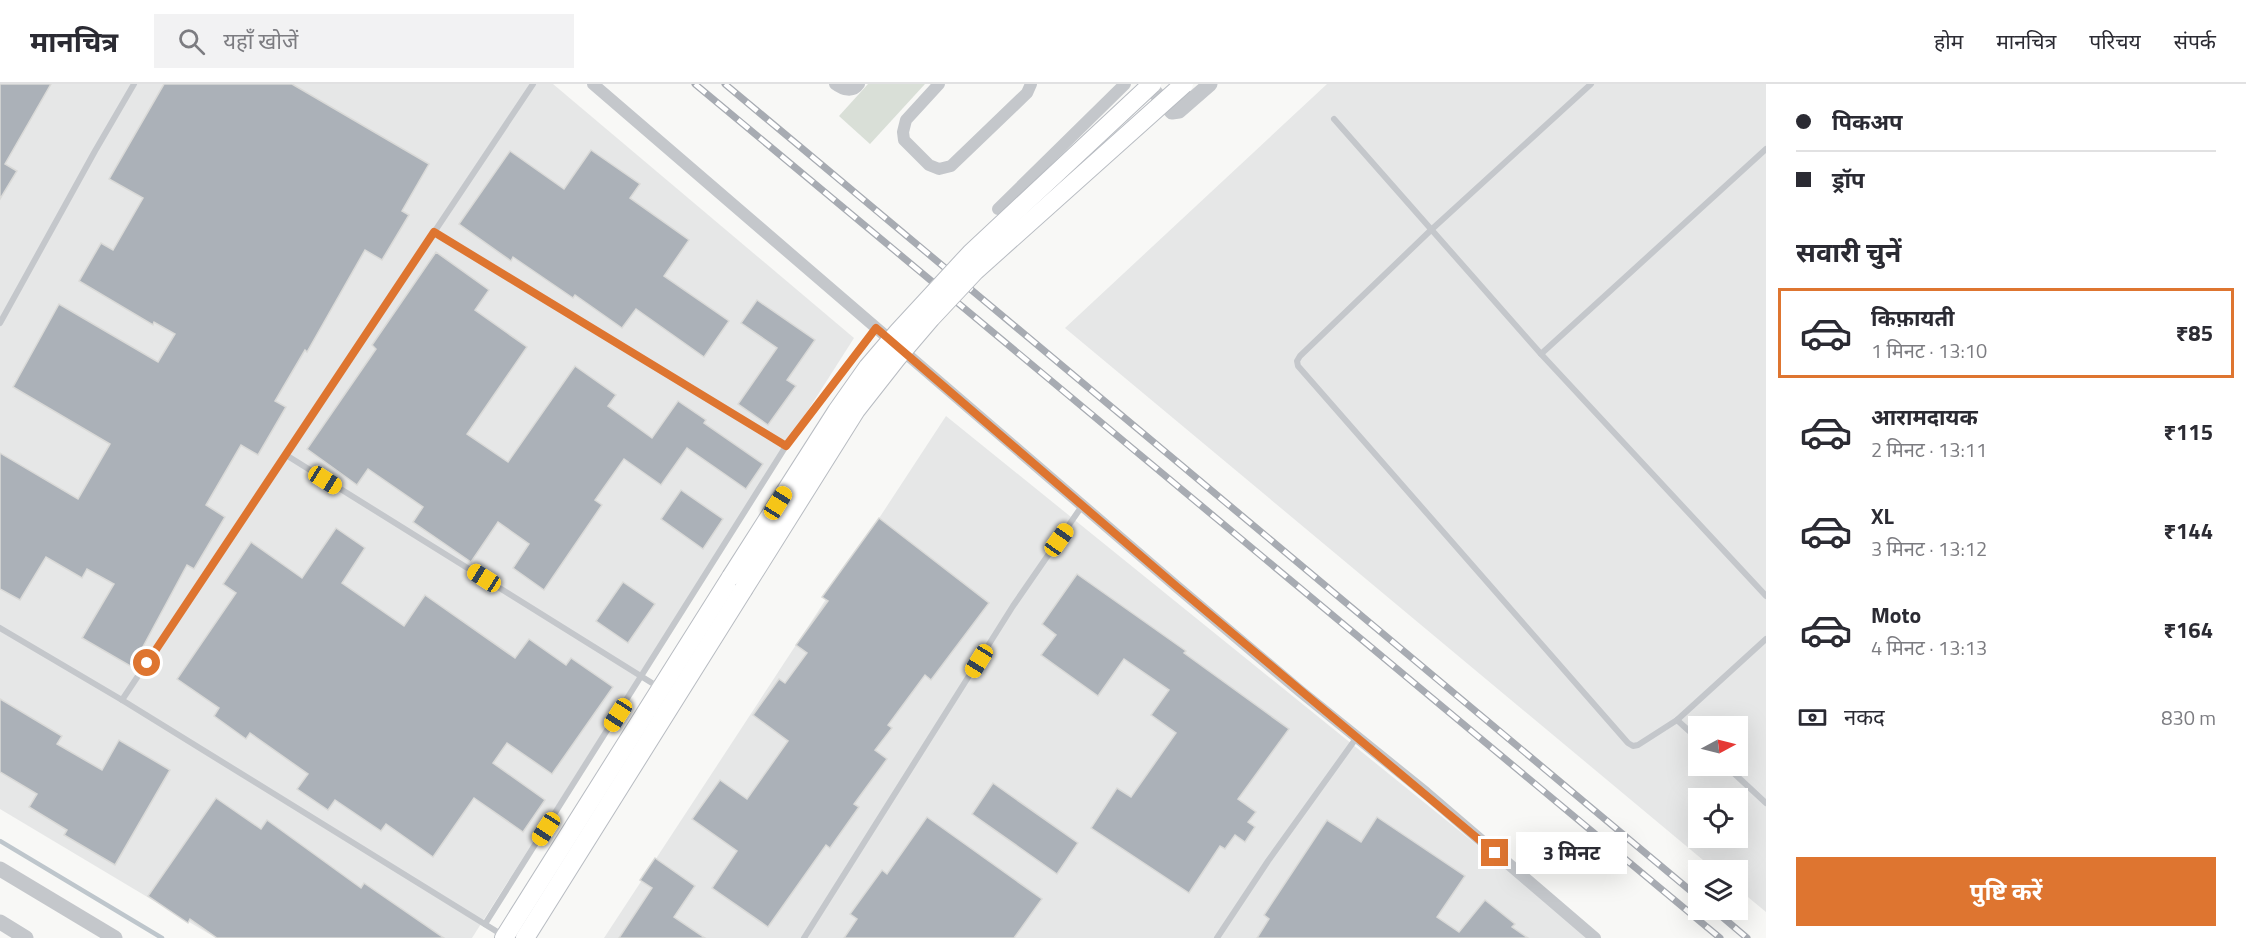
<!DOCTYPE html>
<html lang="hi">
<head>
<meta charset="utf-8">
<style>
  :root { --surface:#fff; --page:#f2f2f3; --text:#2b2b33; --muted:#7c7c81; --line:#e1e1e2; --accent:#de7530 }
  body { margin:0; font-family:"Titillium Web","Noto Sans Devanagari",sans-serif; background:var(--page); color:var(--text); height:100vh; display:flex; flex-direction:column; font-size:22px; white-space:nowrap }
  * { box-sizing:border-box; margin:0 }
  p { font-size:20px; color:var(--muted) }
  .icon { flex:none; width:33px; height:33px; fill:none; stroke:currentColor; stroke-width:2; stroke-linecap:round; stroke-linejoin:round }
  .map { position:relative; flex:1; overflow:hidden }
  .panel { display:flex; flex-direction:column; background:var(--surface); width:480px }
  .panel>* { flex:none }
  .top-card { display:grid; align-content:center; height:132px; padding:0 30px; background:var(--surface) }
  .needle { width:39px; rotate:83deg }
  .fabs { position:absolute; left:1688px; top:632px; display:grid; gap:12px }
  .fabs a { display:grid; place-items:center; width:60px; height:60px; border-radius:0px; background:var(--surface); box-shadow:0 6px 24px #0002; font-size:30px }
  .end { position:absolute; width:27px; height:27px; margin:-14px; border:8px solid #de7530; background:#fff; box-shadow:0 0 0 3px #fff }
  .from { border-radius:50% }
  .bubble { position:absolute; height:42px; border-radius:0px; background:var(--surface); box-shadow:0 6px 24px #0002; font-size:20px; font-weight:700; line-height:42px; text-align:center }
  .car { position:absolute; width:18px; height:36px; margin:-18px -9px; border-radius:8px; box-shadow:0 0 4px 2px #0007; background:linear-gradient(#f5c518 24%,#345 0 40%,#f5c518 0 76%,#345 0 86%,#f5c518 0) }
  .top-card b { display:flex; align-items:center; gap:21px; height:57px; font-size:22px }
  .top-card b+b { border-top:2px solid var(--line) }
  .top-card i { width:15px; height:15px; background:var(--text) }
  ul { padding:0; list-style:none }
  li { display:flex; align-items:center; gap:18px; height:90px; margin:0 12px 9px; padding:0 18px; border:3px solid transparent; border-radius:0px }
  li div { flex:1 }
  li b { display:block; font-size:22px }
  li em { font-style:normal; font-weight:700 }
  li.selected { border-color:var(--accent) }
  li>.icon { width:54px; height:54px; stroke-width:1.5 }
  h2 { padding:0 30px; font-size:27px; line-height:72px }
  .pay { display:flex; align-items:center; gap:15px; height:66px; padding:0 30px; font-size:22px }
  .pay p { margin-inline-start:auto }
  .button { display:flex; gap:12px; margin-top:auto; padding:12px 30px }
  .button a { flex:1; height:69px; border-radius:0px; background:var(--accent); color:#fff; font-size:24px; font-weight:700; line-height:69px; text-align:center }
  header { display:flex; align-items:center; gap:36px; box-sizing:border-box; height:84px; padding:0 30px; background:var(--surface); border-bottom:2px solid var(--line) }
  header strong { font-size:28px }
  nav { display:flex; gap:33px; margin-inline-start:auto; font-size:21px }
  .search { width:420px; height:54px; background:var(--page); display:flex; align-items:center; gap:15px; box-sizing:border-box; padding:0 21px; border-radius:0px; color:var(--muted); font-size:22px }
  main { display:flex; flex:1; min-height:0 }
  .map>svg:first-child { display:block }
  .built { fill:#e6e7e7; fill-rule:evenodd }
  .green { fill:#d9dfd7 }
  .lines { fill:none; stroke-linecap:round; stroke-linejoin:round }
  .stream { stroke:#bec6cc; stroke-width:4.5 }
  .building { fill:#abb1b8; stroke:#dadad8; stroke-width:1.5 }
  .secondary-casing { stroke:#b8bcc2; stroke-width:20 }
  .service { stroke:#c4c7cb; stroke-width:6 }
  .minor { stroke:#c4c7cb; stroke-width:12 }
  .tertiary { stroke:#c4c7cb; stroke-width:15 }
  .secondary { stroke:#fff; stroke-width:18 }
  .rail-casing { stroke:#a7abb2; stroke-width:7 }
  .rail { stroke:#fff; stroke-width:4.5; stroke-dasharray:14; stroke-linecap:butt }
  .secondary-bridge-casing { stroke:#b8bcc2; stroke-width:20; stroke-linecap:butt }
  .secondary-bridge { stroke:#fff; stroke-width:18 }
  .route { stroke:#de7530; stroke-width:8 }
</style>
</head>
<body>
<header>
<strong>मानचित्र</strong>
<div class="search"><svg class="icon" aria-label="search" viewBox="0 0 24 24"><circle cx="10" cy="10" r="6"/><path d="M15 15l6 6"/></svg>यहाँ खोजें</div>
<nav><a>होम</a><a>मानचित्र</a><a>परिचय</a><a>संपर्क</a></nav>
</header>
<main>
<div class="map">
<svg width="1766" height="854" viewBox="0 0 1766 854">
  <rect width="100%" height="100%" fill="#f8f8f6"/>
  <!-- built -->
  <g class="built">
    <polygon points="0,0 553,0 854,254 472,854 216,854 0,725"/>
    <path d="M1327,0H1766V828L1737,804V786H1715L1065,244ZM1698,642H1737V681H1698ZM1698,714H1737V753H1698Z"/>
    <polygon points="946,332 1592,854 604,854"/>
  </g>
  <!-- green -->
  <polygon class="green" points="868,0 925,0 870,60 839,32"/>
  <g class="lines">
    <!-- stream -->
    <polyline class="stream" points="0,757 162,854"/>
  </g>
  <!-- building -->
  <g class="building">
    <polygon points="0,0 51,0 5,80 17,87 0,115"/>
    <polygon points="164,0 292,0 429,80 402,127 409,131 382,176 365,166 307,268 305,266 275,317 286,323 258,371 241,361 206,421 225,433 194,485 187,481 132,583 82,554 114,500 87,485 82,494 46,473 20,516 0,505 0,369 78,415 110,360 13,303 59,220 158,278 175,250 154,238 153,241 79,197 101,159 113,166 143,114 109,95"/>
    <polygon points="591,66 640,100 630,114 689,156 664,192 729,237 704,273 636,225 622,244 575,211 573,214 513,173 511,177 459,140 510,67 564,105"/>
    <polygon points="436,168 489,206 475,226 527,263 467,350 508,378 575,282 616,311 608,322 652,354 678,317 706,336 704,339 763,380 746,405 687,364 661,401 624,375 595,416 602,421 544,506 513,484 529,460 498,438 471,478 413,438 423,423 368,385 357,401 307,365 376,265 372,261"/>
    <polygon points="757,216 815,256 787,296 796,302 768,341 738,320 777,264 741,239"/>
    <polygon points="681,406 723,435 703,465 661,435"/>
    <polygon points="879,434 989,519 931,596 925,591 888,641 892,644 875,666 887,675 854,720 859,723 830,764 826,761 768,843 712,804 737,767 692,735 720,696 747,715 788,657 753,631 779,595 785,599 807,569 796,561 828,517 822,513"/>
    <polygon points="336,444 365,464 342,499 404,542 425,511 515,574 529,555 566,581 571,574 613,603 552,690 507,659 493,679 545,716 523,748 474,714 433,773 386,740 381,747 335,716 328,726 297,705 308,690 250,649 246,655 214,632 219,624 177,595 236,509 223,500 251,458 302,494"/>
    <polygon points="1077,490 1186,567 1184,569 1289,645 1238,715 1256,728 1248,738 1255,743 1245,758 1235,751 1225,765 1220,762 1189,809 1091,744 1117,704 1131,713 1176,649 1151,631 1169,606 1124,575 1098,612 1041,571 1056,551 1042,540"/>
    <polygon points="623,498 655,520 628,559 596,537"/>
    <polygon points="0,615 62,652 57,660 102,686 119,656 170,686 115,781 64,751 67,746 29,723 37,710 0,688"/>
    <polygon points="993,699 1078,759 1057,790 972,730"/>
    <polygon points="216,714 261,745 267,736 361,804 364,799 444,854 217,854 190,835 188,839 148,812"/>
    <polygon points="927,733 1042,815 1014,854 844,854 857,835 850,830 882,786 887,790"/>
    <polygon points="1377,733 1465,792 1437,833 1459,848 1485,816 1515,840 1512,843 1528,854 1257,854 1269,835 1264,831 1327,736 1361,758"/>
    <polygon points="655,774 695,802 674,833 705,854 619,854 652,804 640,796"/>
  </g>
  <g class="lines">
    <!-- secondary casing -->
    <g class="secondary-casing">
      <g id="secondary">
        <polyline points="504,854 731,493"/>
        <polyline points="525,854 743,506"/>
      </g>
    </g>
    <!-- service -->
    <g class="service">
      <polyline points="1591,0 1431,146 1300,272 1297,277 1298,282 1628,659 1633,662 1638,661 1677,636 1766,555"/>
      <polyline points="1334,35 1541,270 1766,512"/>
      <polyline points="434,148 786,362 876,244"/>
      <polyline points="0,239 95,67 134,0"/>
      <polyline points="1541,270 1766,65"/>
      <polyline points="286,371 660,604"/>
      <polyline points="0,544 122,616 504,852"/>
      <polyline points="122,616 533,0"/>
      <polyline points="1677,636 1698,655"/>
      <polyline points="1725,681 1766,719"/>
      <polyline points="485,840 786,362"/>
      <polyline points="804,854 1013,522 1082,422"/>
      <polyline points="1217,854 1268,777 1357,653"/>
    </g>
    <!-- minor -->
    <g class="minor">
      <polyline points="593,0 1176,502 1300,607 1426,709 1595,854"/>
      <path d="M835,0C843,6 853,9 859,0"/>
      <polyline points="939,0 906,36 903,48 904,56 929,81 939,85 951,82 1027,9 1031,0"/>
      <polyline points="998,125 1125,0"/>
    </g>
    <!-- tertiary -->
    <g class="tertiary">
      <polyline points="1148,0 1172,28 1179,27 1210,0"/>
      <polyline points="0,785 115,854"/>
      <polyline points="0,838 26,854"/>
    </g>
    <!-- secondary -->
    <use href="#secondary" class="secondary"/>
    <!-- rail casing -->
    <g class="rail-casing">
      <g id="rail">
        <polyline points="695,0 1720,854"/>
        <polyline points="725,0 1698,813"/>
        <polyline points="1713,825 1747,854"/>
      </g>
    </g>
    <!-- rail -->
    <use href="#rail" class="rail"/>
    <!-- secondary-bridge casing -->
    <g class="secondary-bridge-casing">
      <g id="secondary-bridge">
        <polyline points="731,493 837,327 868,283 898,248 971,169 1152,0"/>
        <polyline points="743,506 856,326 896,275 931,234 975,187 1184,0"/>
      </g>
    </g>
    <!-- secondary-bridge -->
    <use href="#secondary-bridge" class="secondary-bridge"/>
  </g>
  <g class="lines">
    <!-- route -->
    <polyline class="route" points="147,579 434,148 786,362 876,244 1176,502 1495,769"/>
  </g>
</svg>
<div class="fabs">
<a><svg class="needle" viewBox="-14 -14 28 28"><path d="M0-13l5 13h-10z" fill="#e53935"/><path d="M0 13l5-13h-10z" fill="#7c7c81"/></svg></a>
<a><svg class="icon" aria-label="locate" viewBox="0 0 24 24"><circle cx="12" cy="12" r="6"/><path d="M12 2v4M12 18v4M2 12h4M18 12h4"/></svg></a>
<a><svg class="icon" aria-label="layers" viewBox="0 0 24 24"><path d="M12 4l9 5-9 5-9-5zM3 14l9 5 9-5"/></svg></a>
</div>
<i class="end from" style="left:147px;top:579px"></i>
<i class="end" style="left:1495px;top:769px"></i>
<div class="bubble" style="left:1516px;top:748px;width:111px">3 मिनट</div>
<i class="car" style="left:325px;top:396px;rotate:122deg"></i>
<i class="car" style="left:778px;top:419px;rotate:32deg"></i>
<i class="car" style="left:1059px;top:456px;rotate:35deg"></i>
<i class="car" style="left:484px;top:494px;rotate:302deg"></i>
<i class="car" style="left:979px;top:577px;rotate:212deg"></i>
<i class="car" style="left:618px;top:631px;rotate:213deg"></i>
<i class="car" style="left:546px;top:745px;rotate:213deg"></i>
</div>
<section class="panel">
<div class="top-card">
<b><i class="from"></i>पिकअप</b>
<b><i></i>ड्रॉप</b>
</div>
<h2>सवारी चुनें</h2>
<ul>
<li class="selected"><svg class="icon" aria-label="car" viewBox="0 0 24 24"><path d="M5 17H2v-5l4-1 3-4h7l3 4 3 1v5h-3M9 17h6M6 11h13"/><circle cx="7" cy="17" r="2"/><circle cx="17" cy="17" r="2"/></svg><div><b>किफ़ायती</b><p>1 मिनट · 13:10</p></div><em>₹85</em></li>
<li><svg class="icon" aria-label="car" viewBox="0 0 24 24"><path d="M5 17H2v-5l4-1 3-4h7l3 4 3 1v5h-3M9 17h6M6 11h13"/><circle cx="7" cy="17" r="2"/><circle cx="17" cy="17" r="2"/></svg><div><b>आरामदायक</b><p>2 मिनट · 13:11</p></div><em>₹115</em></li>
<li><svg class="icon" aria-label="car" viewBox="0 0 24 24"><path d="M5 17H2v-5l4-1 3-4h7l3 4 3 1v5h-3M9 17h6M6 11h13"/><circle cx="7" cy="17" r="2"/><circle cx="17" cy="17" r="2"/></svg><div><b>XL</b><p>3 मिनट · 13:12</p></div><em>₹144</em></li>
<li><svg class="icon" aria-label="car" viewBox="0 0 24 24"><path d="M5 17H2v-5l4-1 3-4h7l3 4 3 1v5h-3M9 17h6M6 11h13"/><circle cx="7" cy="17" r="2"/><circle cx="17" cy="17" r="2"/></svg><div><b>Moto</b><p>4 मिनट · 13:13</p></div><em>₹164</em></li>
</ul>
<div class="pay"><svg class="icon" aria-label="cash" viewBox="0 0 24 24"><path d="M3 7h18v10H3z"/><circle cx="12" cy="12" r="2"/></svg>नकद<p>830 m</p></div>
<div class="button"><a>पुष्टि करें</a></div>
</section>
</main>
</body>
</html>
